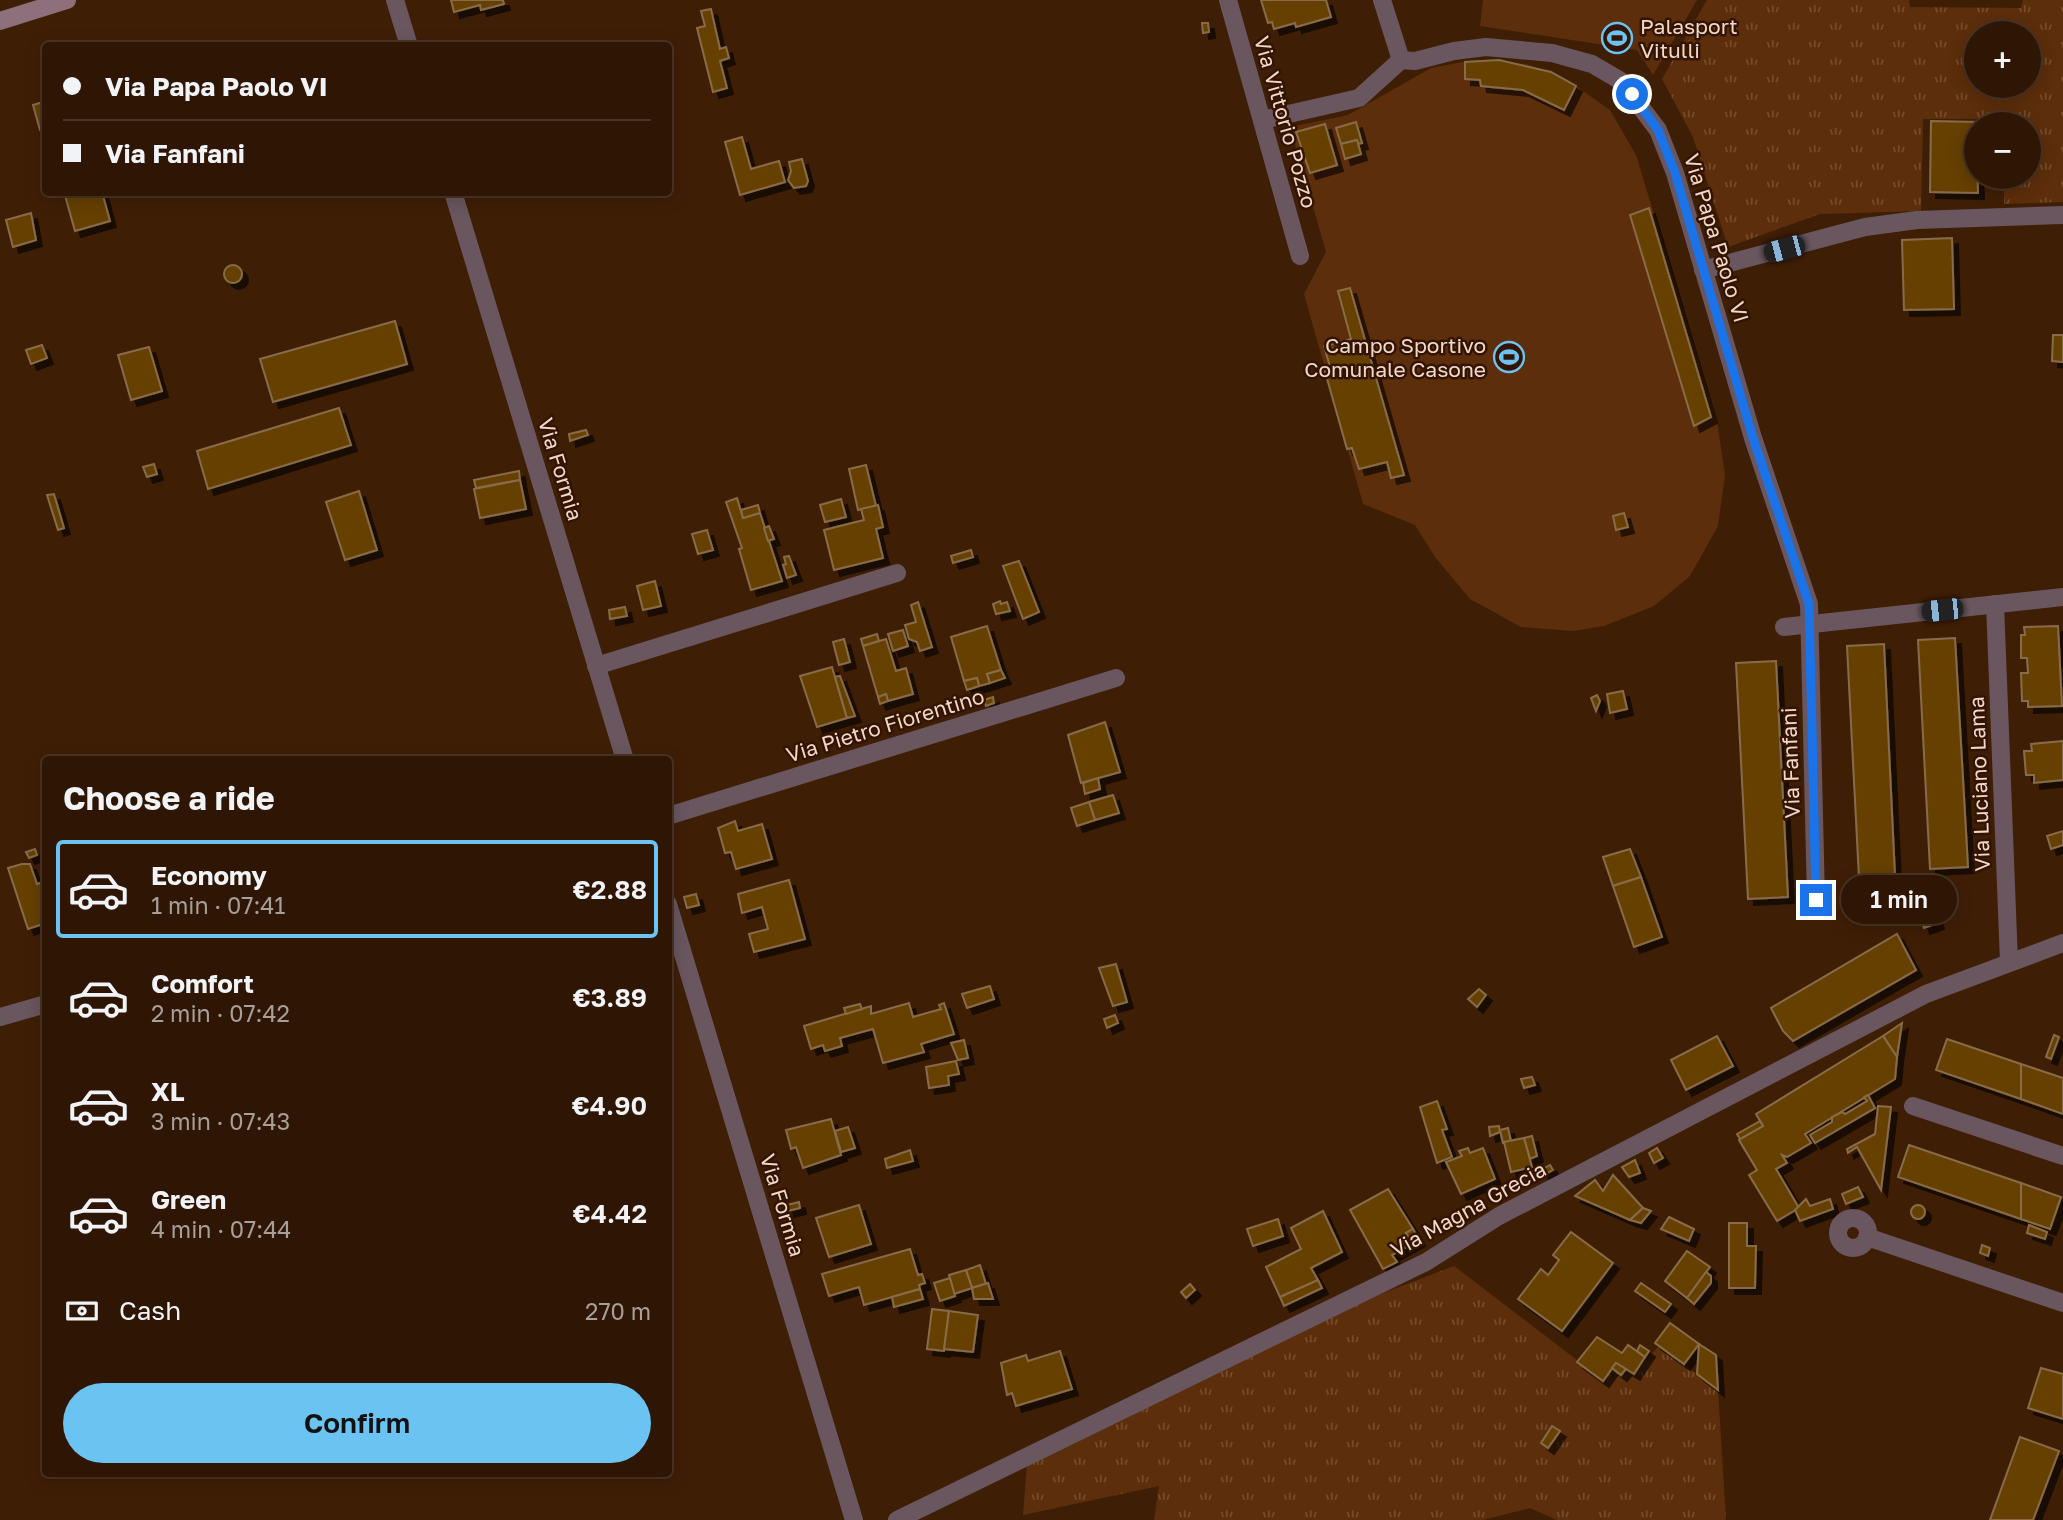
<!DOCTYPE html>
<html lang="en">
<head>
<meta charset="utf-8">
<style>
  :root { --surface:#2f1604; --page:#371f0e; --text:#f1f3f6; --muted:#a79f9a; --line:#4a3526; --accent:#6ac3f1 }
  body { margin:0; font-family:"Golos Text",sans-serif; background:var(--page); color:var(--text); height:100vh; display:flex; flex-direction:column; font-size:26px; white-space:nowrap }
  * { box-sizing:border-box; margin:0 }
  p { font-size:23px; color:var(--muted) }
  .icon { flex:none; width:38px; height:38px; fill:none; stroke:currentColor; stroke-width:2; stroke-linecap:round; stroke-linejoin:round }
  .map { position:relative; flex:1; overflow:hidden }
  .panel { position:absolute; left:42px; top:756px; width:630px; height:721px; display:flex; flex-direction:column; background:var(--surface); border-radius:7px; box-shadow:0 4px 18px #0003,0 0 0 2px var(--line) }
  .panel>* { flex:none }
  .top-card { position:absolute; left:42px; top:42px; width:630px; height:154px; border-radius:7px; box-shadow:0 4px 18px #0003,0 0 0 2px var(--line); display:grid; align-content:center; height:154px; padding:0 21px; background:var(--surface) }
  .controls { position:absolute; left:1964px; top:21px; display:grid; gap:14px }
  .controls a { display:grid; place-items:center; width:77px; height:77px; border-radius:50%; background:var(--surface); box-shadow:0 4px 18px #0003,0 0 0 2px var(--line); font-size:35px }
  .end { position:absolute; width:32px; height:32px; margin:-16px; border:9px solid #1a73e8; background:#fff; box-shadow:0 0 0 4px #fff }
  .from { border-radius:50% }
  .bubble { position:absolute; height:49px; border-radius:24px; background:var(--surface); box-shadow:0 4px 18px #0003,0 0 0 2px var(--line); font-size:23px; font-weight:600; line-height:49px; text-align:center }
  .car { position:absolute; width:21px; height:42px; margin:-21px -10px; border-radius:9px; box-shadow:0 0 5px 2px #0007; background:linear-gradient(#222 24%,#8ab4d8 0 40%,#222 0 76%,#8ab4d8 0 86%,#222 0) }
  .top-card b { display:flex; align-items:center; gap:24px; height:66px; font-size:26px }
  .top-card b+b { border-top:2px solid var(--line) }
  .top-card i { width:18px; height:18px; background:var(--text) }
  ul { padding:0; list-style:none }
  li { display:flex; align-items:center; gap:21px; height:98px; margin:0 14px 10px; padding:0 7px; border:4px solid transparent; border-radius:7px }
  li div { flex:1 }
  li b { display:block; font-size:26px }
  li em { font-style:normal; font-weight:600 }
  li.selected { border-color:var(--accent) }
  li>.icon { width:63px; height:63px; stroke-width:1.5 }
  h2 { padding:0 21px; font-size:32px; line-height:84px }
  .pay { display:flex; align-items:center; gap:18px; height:77px; padding:0 21px; font-size:26px }
  .pay p { margin-inline-start:auto }
  .button { display:flex; gap:14px; margin-top:auto; padding:14px 21px }
  .button a { flex:1; height:80px; border-radius:42px; background:var(--accent); color:#111; font-size:28px; font-weight:600; line-height:80px; text-align:center }
  .map>svg:first-child { display:block }
  .grass { fill:url(#grass-tufts); fill-rule:evenodd }
  .park { fill:#5c2e0b }
  .building { fill:#654104; stroke:#886c48; stroke-width:2; filter:url(#shadow) }
  .lines { fill:none; stroke-linecap:round; stroke-linejoin:round }
  .street { stroke:#69565e; stroke-width:18 }
  .secondary { stroke:#8e6f7c; stroke-width:18 }
  .route { stroke:#1a73e8; stroke-width:9 }
  .labels { text-anchor:middle; dominant-baseline:central; stroke-width:5; stroke-linejoin:round; paint-order:stroke }
  .poi-label { font-size:21px; fill:#efd9cb; stroke:#341400; text-anchor:start }
  .street-label { font-size:21px; fill:#efd9cb; stroke:#341400 }
</style>
</head>
<body>
<div class="map">
<svg width="2063" height="1520" viewBox="0 0 2063 1520">
  <defs>
    <pattern id="grass-tufts" width="24" height="20" patternUnits="userSpaceOnUse" patternTransform="scale(1.75)"><rect width="24" height="20" fill="#5c2e0b"/><path d="M3 7l-1-3M5 7V3M7 7l1-3M15 17l-1-3M17 17v-4M19 17l1-3" fill="none" stroke="#744c2d"/></pattern>
    <filter id="shadow"><feDropShadow dx="6" dy="6" stdDeviation="0" flood-color="#0009"/></filter>
  </defs>
  <rect width="100%" height="100%" fill="#3f1e06"/>
  <!-- grass -->
  <g class="grass">
    <path d="M1707,0H1909L1910,7L2021,8L2023,0H2063V202L2004,204V177H2028V124H2004L2003,119H1923L1921,211L1820,214L1728,247L1693,137L1662,79ZM1976,33H2028V86H1976Z"/>
    <polygon points="1454,1266 1603,1380 1612,1368 1634,1374 1659,1346 1718,1390 1726,1520 1557,1520 1530,1508 1483,1520 1154,1520 1159,1486 1023,1515 1027,1463 1373,1297"/>
  </g>
  <!-- park -->
  <g class="park">
    <polygon points="1483,0 1697,0 1653,75 1637,50 1480,26"/>
    <polygon points="1473,60 1526,64 1551,72 1576,86 1610,110 1636,155 1717,421 1725,475 1718,526 1690,576 1654,606 1604,626 1573,631 1521,627 1470,599 1435,557 1415,525 1363,504 1304,294 1326,252 1290,127 1348,115 1431,68"/>
  </g>
  <!-- building -->
  <g class="building">
    <polygon points="451,0 503,0 504,4 481,10 480,5 454,12"/>
    <polygon points="1261,0 1326,0 1331,17 1296,27 1295,23 1274,29 1272,22 1268,23"/>
    <polygon points="711,9 720,49 726,47 729,58 720,61 727,88 713,92 697,28 705,26 701,11"/>
    <polygon points="1202,23 1208,23 1209,32 1203,33"/>
    <polygon points="1499,60 1551,72 1576,86 1564,110 1523,90 1481,86 1480,80 1465,79 1465,62"/>
    <polygon points="46,101 46,133 44,129 40,130 33,105"/>
    <polygon points="1931,121 1980,122 1976,124 1978,193 1930,192"/>
    <polygon points="1356,122 1362,143 1358,144 1357,140 1341,144 1336,128"/>
    <polygon points="1325,124 1337,165 1310,173 1296,132"/>
    <polygon points="742,137 751,169 779,161 785,182 740,195 725,142"/>
    <polygon points="1357,140 1361,154 1345,159 1341,144"/>
    <polygon points="802,159 808,181 806,186 794,188 788,180 791,171 789,162"/>
    <polygon points="64,192 102,192 110,221 75,231"/>
    <polygon points="1649,208 1711,417 1694,426 1630,215"/>
    <polygon points="31,213 36,240 13,247 6,220"/>
    <polygon points="1952,238 1954,309 1904,310 1902,240"/>
    <circle cx="233" cy="274" r="9"/>
    <polygon points="1350,288 1404,475 1391,478 1387,462 1359,469 1352,448 1347,449 1324,368 1330,367 1324,346 1351,339 1338,291"/>
    <polygon points="395,321 407,364 273,402 260,359"/>
    <polygon points="2053,335 2063,335 2063,362 2052,361"/>
    <polygon points="42,345 47,358 31,364 26,350"/>
    <polygon points="149,347 162,391 131,400 118,355"/>
    <polygon points="339,408 351,445 208,489 197,451"/>
    <polygon points="586,430 588,435 570,441 569,434"/>
    <polygon points="154,464 157,474 147,477 143,467"/>
    <polygon points="866,465 876,506 858,510 849,469"/>
    <polygon points="519,471 520,480 476,488 474,480"/>
    <polygon points="520,480 526,509 480,518 474,489"/>
    <polygon points="359,491 377,550 345,560 326,502"/>
    <polygon points="54,494 64,528 58,530 47,495"/>
    <polygon points="737,498 743,518 760,513 782,581 751,590 739,549 742,548 726,502"/>
    <polygon points="841,499 846,517 825,522 820,505"/>
    <polygon points="758,505 760,513 743,518 741,510"/>
    <polygon points="878,505 883,527 876,529 883,558 834,570 824,530 864,520 861,509"/>
    <polygon points="1624,513 1628,527 1616,530 1613,516"/>
    <polygon points="769,526 774,539 768,541 764,528"/>
    <polygon points="707,530 713,550 698,554 692,534"/>
    <polygon points="971,550 973,557 953,563 951,556"/>
    <polygon points="789,556 796,575 787,578 783,565 786,564 784,557"/>
    <polygon points="1019,561 1039,612 1023,619 1003,566"/>
    <polygon points="655,581 661,606 643,610 637,586"/>
    <polygon points="1000,601 1001,604 1007,602 1010,611 996,614 993,604"/>
    <polygon points="918,602 932,647 920,651 917,642 909,639 905,625 916,622 911,605"/>
    <polygon points="625,607 627,616 610,619 609,610"/>
    <polygon points="987,626 1001,670 987,674 990,683 979,686 977,678 964,681 951,637"/>
    <polygon points="2058,626 2062,706 2028,707 2028,701 2022,701 2021,673 2028,673 2027,658 2021,658 2021,635 2025,635 2024,627"/>
    <polygon points="903,630 908,646 893,651 888,634"/>
    <polygon points="877,634 879,641 863,646 861,639"/>
    <polygon points="1955,638 1968,867 1930,869 1918,640"/>
    <polygon points="844,639 850,662 839,665 833,642"/>
    <polygon points="886,639 896,671 906,668 913,694 888,701 886,694 878,697 863,646"/>
    <polygon points="1884,644 1895,876 1859,878 1847,646"/>
    <polygon points="1776,661 1788,897 1748,899 1736,663"/>
    <polygon points="832,667 847,718 817,727 800,676"/>
    <polygon points="1001,670 1005,678 990,683 987,674"/>
    <polygon points="840,676 855,716 847,718 835,677"/>
    <polygon points="977,678 979,686 967,690 964,681"/>
    <polygon points="1623,691 1627,709 1610,713 1607,694"/>
    <polygon points="886,694 888,701 880,704 878,697"/>
    <polygon points="1597,695 1600,701 1596,711 1591,698"/>
    <polygon points="993,697 994,703 986,706 984,700"/>
    <polygon points="1105,722 1120,772 1081,783 1068,735"/>
    <polygon points="2063,741 2063,780 2034,783 2034,775 2026,775 2024,751 2032,751 2031,744"/>
    <polygon points="1098,778 1100,789 1085,794 1083,783"/>
    <polygon points="1113,795 1119,813 1095,820 1089,802"/>
    <polygon points="1089,802 1095,820 1077,826 1071,808"/>
    <polygon points="735,821 738,831 762,824 772,859 736,869 731,852 725,853 718,828"/>
    <polygon points="2063,831 2063,845 2051,849 2047,836"/>
    <polygon points="35,849 37,855 29,858 26,852"/>
    <polygon points="1630,849 1641,877 1613,886 1603,857"/>
    <polygon points="22,864 30,864 37,884 43,882 46,888 46,923 28,929 8,868"/>
    <polygon points="1641,877 1662,937 1634,947 1613,886"/>
    <polygon points="789,880 805,939 754,952 749,934 768,929 762,907 742,913 738,894"/>
    <polygon points="696,894 699,905 687,908 684,897"/>
    <polygon points="1929,897 1938,923 1924,928 1915,902"/>
    <polygon points="1897,934 1916,970 1793,1041 1783,1031 1771,1008"/>
    <polygon points="1116,964 1127,1002 1113,1006 1099,968"/>
    <polygon points="990,986 994,999 967,1008 962,994"/>
    <polygon points="1479,989 1486,995 1477,1007 1468,999"/>
    <polygon points="909,1003 913,1017 941,1009 939,1005 944,1003 954,1034 921,1044 924,1052 883,1063 873,1029 840,1038 842,1046 825,1051 823,1045 811,1049 804,1026 871,1006 871,1014"/>
    <polygon points="860,1004 862,1009 846,1014 844,1008"/>
    <polygon points="1115,1015 1118,1023 1107,1028 1104,1019"/>
    <polygon points="1902,1023 1897,1057 1883,1036"/>
    <polygon points="2054,1035 2059,1037 2051,1059 2046,1057"/>
    <polygon points="1717,1036 1733,1066 1686,1090 1671,1060"/>
    <polygon points="1883,1036 1897,1057 1895,1079 1805,1134 1811,1143 1787,1157 1782,1155 1787,1163 1776,1169 1799,1208 1777,1221 1749,1175 1757,1170 1739,1140 1763,1126 1756,1114"/>
    <polygon points="1947,1039 2021,1064 2021,1099 1936,1070"/>
    <polygon points="964,1040 968,1058 958,1060 951,1043"/>
    <polygon points="956,1061 959,1074 948,1076 949,1085 929,1088 926,1067"/>
    <polygon points="2021,1064 2063,1078 2063,1114 2021,1099"/>
    <polygon points="1532,1077 1535,1085 1524,1088 1521,1079"/>
    <polygon points="1868,1095 1875,1108 1815,1143 1810,1135 1832,1122 1832,1117 1842,1112 1845,1114 1867,1101 1864,1097"/>
    <polygon points="1437,1101 1447,1129 1442,1130 1452,1157 1437,1163 1420,1107"/>
    <polygon points="1878,1106 1891,1107 1881,1190 1857,1147 1848,1153 1847,1149 1875,1134"/>
    <polygon points="831,1119 841,1155 803,1168 796,1147 791,1149 786,1130"/>
    <polygon points="1760,1121 1763,1126 1740,1139 1737,1134"/>
    <polygon points="1499,1126 1500,1132 1490,1136 1489,1127"/>
    <polygon points="848,1127 855,1148 841,1152 835,1131"/>
    <polygon points="1508,1128 1511,1141 1503,1143 1500,1130"/>
    <polygon points="1532,1136 1537,1156 1530,1159 1524,1138"/>
    <polygon points="1524,1138 1532,1167 1511,1172 1504,1142"/>
    <polygon points="1909,1145 2021,1183 2021,1219 1898,1177"/>
    <polygon points="1468,1148 1470,1153 1483,1148 1495,1179 1461,1194 1446,1162 1462,1156 1459,1151"/>
    <polygon points="1657,1148 1663,1158 1654,1163 1649,1153"/>
    <polygon points="910,1150 913,1161 887,1168 885,1159"/>
    <polygon points="1635,1160 1640,1173 1629,1177 1622,1167"/>
    <polygon points="1550,1165 1553,1170 1544,1175 1541,1170"/>
    <polygon points="1613,1175 1643,1208 1630,1220 1575,1196 1595,1180 1603,1191"/>
    <polygon points="2021,1183 2061,1197 2050,1229 2021,1219"/>
    <polygon points="1858,1187 1863,1197 1846,1204 1842,1194"/>
    <polygon points="1388,1189 1413,1229 1406,1233 1412,1244 1392,1255 1397,1262 1383,1269 1350,1210"/>
    <polygon points="1806,1199 1810,1206 1830,1199 1833,1209 1800,1221 1795,1210"/>
    <polygon points="799,1202 800,1208 788,1211 787,1205"/>
    <circle cx="1918" cy="1212" r="7"/>
    <polygon points="859,1205 871,1244 829,1257 816,1218"/>
    <polygon points="1643,1208 1651,1211 1641,1223 1630,1220"/>
    <polygon points="1323,1211 1342,1252 1311,1268 1318,1280 1280,1297 1266,1267 1301,1249 1291,1228"/>
    <polygon points="1669,1217 1694,1229 1689,1241 1661,1229"/>
    <polygon points="1278,1219 1283,1236 1253,1246 1247,1229"/>
    <polygon points="1729,1223 1747,1223 1747,1246 1756,1246 1755,1288 1729,1288"/>
    <polygon points="2029,1225 2047,1232 2045,1239 2027,1233"/>
    <polygon points="1413,1229 1419,1240 1412,1244 1406,1233"/>
    <polygon points="1571,1232 1613,1263 1562,1331 1518,1299 1541,1269 1548,1275 1559,1260 1553,1255"/>
    <polygon points="1982,1245 1990,1248 1988,1256 1980,1253"/>
    <polygon points="910,1249 918,1275 922,1274 925,1283 919,1285 920,1289 864,1305 859,1287 829,1296 822,1274"/>
    <polygon points="1687,1251 1710,1267 1687,1298 1665,1281"/>
    <polygon points="980,1265 986,1284 972,1288 966,1270"/>
    <polygon points="966,1270 972,1288 954,1294 949,1275"/>
    <polygon points="1706,1272 1711,1276 1711,1283 1694,1304 1687,1298"/>
    <polygon points="950,1278 955,1296 940,1301 934,1283"/>
    <polygon points="1318,1280 1322,1288 1284,1306 1280,1297"/>
    <polygon points="988,1283 993,1299 974,1299 972,1288"/>
    <polygon points="1641,1283 1671,1304 1665,1312 1635,1291"/>
    <polygon points="1190,1284 1195,1290 1186,1298 1181,1292"/>
    <polygon points="920,1289 923,1299 894,1307 892,1297"/>
    <polygon points="932,1309 949,1311 944,1351 927,1349"/>
    <polygon points="949,1311 978,1315 973,1352 944,1349"/>
    <polygon points="1670,1323 1699,1344 1684,1364 1655,1343"/>
    <polygon points="1597,1337 1622,1353 1628,1345 1645,1357 1634,1374 1616,1363 1603,1381 1577,1362"/>
    <polygon points="1699,1344 1716,1355 1718,1390 1697,1374"/>
    <polygon points="1640,1345 1649,1351 1645,1357 1637,1351"/>
    <polygon points="1060,1351 1072,1389 1016,1406 1012,1393 1007,1395 1001,1363 1026,1355 1028,1361"/>
    <polygon points="1616,1363 1626,1369 1621,1375 1612,1368"/>
    <polygon points="2041,1368 2063,1374 2063,1419 2028,1408"/>
    <polygon points="1552,1426 1560,1431 1548,1448 1541,1443"/>
    <polygon points="2020,1437 2059,1451 2033,1520 1990,1520"/>
  </g>
  <g class="lines">
    <!-- street -->
    <g class="street">
      <polyline points="395,0 409,46"/>
      <polyline points="1228,0 1300,256"/>
      <polyline points="1382,0 1401,60"/>
      <polyline points="1262,120 1359,98 1401,60 1415,61 1454,51 1486,47 1552,53 1592,64 1621,81 1658,130 1675,173 1753,438 1809,604 1816,900"/>
      <polyline points="453,192 625,760"/>
      <polyline points="1703,270 1865,227 1917,220 2063,215"/>
      <polyline points="1995,604 2009,962"/>
      <polyline points="1784,627 2063,597"/>
      <polyline points="596,666 897,573"/>
      <polyline points="668,816 1116,678"/>
      <polyline points="668,904 854,1520"/>
      <polyline points="0,1017 46,1004"/>
      <polyline points="1913,1106 2063,1156"/>
      <circle cx="1853" cy="1233" r="15"/>
      <polyline points="1867,1237 2063,1303"/>
      <polyline points="897,1520 1426,1262 1499,1216 1926,994 2063,943"/>
    </g>
    <!-- secondary -->
    <polyline class="secondary" points="0,21 67,0"/>
  </g>
  <g class="lines">
    <!-- route -->
    <polyline class="route" points="1632,94 1658,130 1675,173 1753,438 1809,604 1816,900"/>
  </g>
  <!-- icons -->
  <defs>
    <g id="stadium-ring" transform="scale(1.575)"><circle r="9.5" fill="#341400" stroke="#6ac3f1" stroke-width="1.5"/><path d="M0-5a6.5 5 0 1 0 0 10a6.5 5 0 1 0 0-10ZM-3.5-1.8h7v3.6h-7Z" fill="#6ac3f1"/></g>
  </defs>
  <g fill-rule="evenodd">
    <use href="#stadium-ring" x="1617" y="38"/>
    <use href="#stadium-ring" x="1509" y="357"/>
  </g>
  <g class="labels">
    <!-- poi labels -->
    <g class="poi-label">
      <text x="1640" y="26">Palasport<tspan x="1640" dy="24">Vitulli</tspan></text>
      <text x="1486" y="345" text-anchor="end">Campo Sportivo<tspan x="1486" dy="24">Comunale Casone</tspan></text>
    </g>
    <!-- street labels -->
    <g class="street-label">
      <text transform="translate(1286 122) rotate(74)">Via Vittorio Pozzo</text>
      <text transform="translate(1717 238) rotate(73)">Via Papa Paolo VI</text>
      <text transform="translate(561 469) rotate(73)">Via Formia</text>
      <text transform="translate(885 725) rotate(-17)">Via Pietro Fiorentino</text>
      <text transform="translate(1790 763) rotate(-92)">Via Fanfani</text>
      <text transform="translate(1979 784) rotate(-92)">Via Luciano Lama</text>
      <text transform="translate(783 1205) rotate(73)">Via Formia</text>
      <text transform="translate(1468 1209) rotate(-29)">Via Magna Grecia</text>
    </g>
  </g>
</svg>
<div class="controls">
<a>+</a>
<a>−</a>
</div>
<i class="end from" style="left:1632px;top:94px"></i>
<i class="end" style="left:1816px;top:900px"></i>
<div class="bubble" style="left:1841px;top:875px;width:116px">1 min</div>
<i class="car" style="left:1784px;top:249px;rotate:255deg"></i>
<i class="car" style="left:1942px;top:610px;rotate:264deg"></i>
<div class="top-card">
<b><i class="from"></i>Via Papa Paolo VI</b>
<b><i></i>Via Fanfani</b>
</div>
<section class="panel">
<h2>Choose a ride</h2>
<ul>
<li class="selected"><svg class="icon" aria-label="car" viewBox="0 0 24 24"><path d="M5 17H2v-5l4-1 3-4h7l3 4 3 1v5h-3M9 17h6M6 11h13"/><circle cx="7" cy="17" r="2"/><circle cx="17" cy="17" r="2"/></svg><div><b>Economy</b><p>1 min · 07:41</p></div><em>€2.88</em></li>
<li><svg class="icon" aria-label="car" viewBox="0 0 24 24"><path d="M5 17H2v-5l4-1 3-4h7l3 4 3 1v5h-3M9 17h6M6 11h13"/><circle cx="7" cy="17" r="2"/><circle cx="17" cy="17" r="2"/></svg><div><b>Comfort</b><p>2 min · 07:42</p></div><em>€3.89</em></li>
<li><svg class="icon" aria-label="car" viewBox="0 0 24 24"><path d="M5 17H2v-5l4-1 3-4h7l3 4 3 1v5h-3M9 17h6M6 11h13"/><circle cx="7" cy="17" r="2"/><circle cx="17" cy="17" r="2"/></svg><div><b>XL</b><p>3 min · 07:43</p></div><em>€4.90</em></li>
<li><svg class="icon" aria-label="car" viewBox="0 0 24 24"><path d="M5 17H2v-5l4-1 3-4h7l3 4 3 1v5h-3M9 17h6M6 11h13"/><circle cx="7" cy="17" r="2"/><circle cx="17" cy="17" r="2"/></svg><div><b>Green</b><p>4 min · 07:44</p></div><em>€4.42</em></li>
</ul>
<div class="pay"><svg class="icon" aria-label="cash" viewBox="0 0 24 24"><path d="M3 7h18v10H3z"/><circle cx="12" cy="12" r="2"/></svg>Cash<p>270 m</p></div>
<div class="button"><a>Confirm</a></div>
</section>
</div>
</body>
</html>
